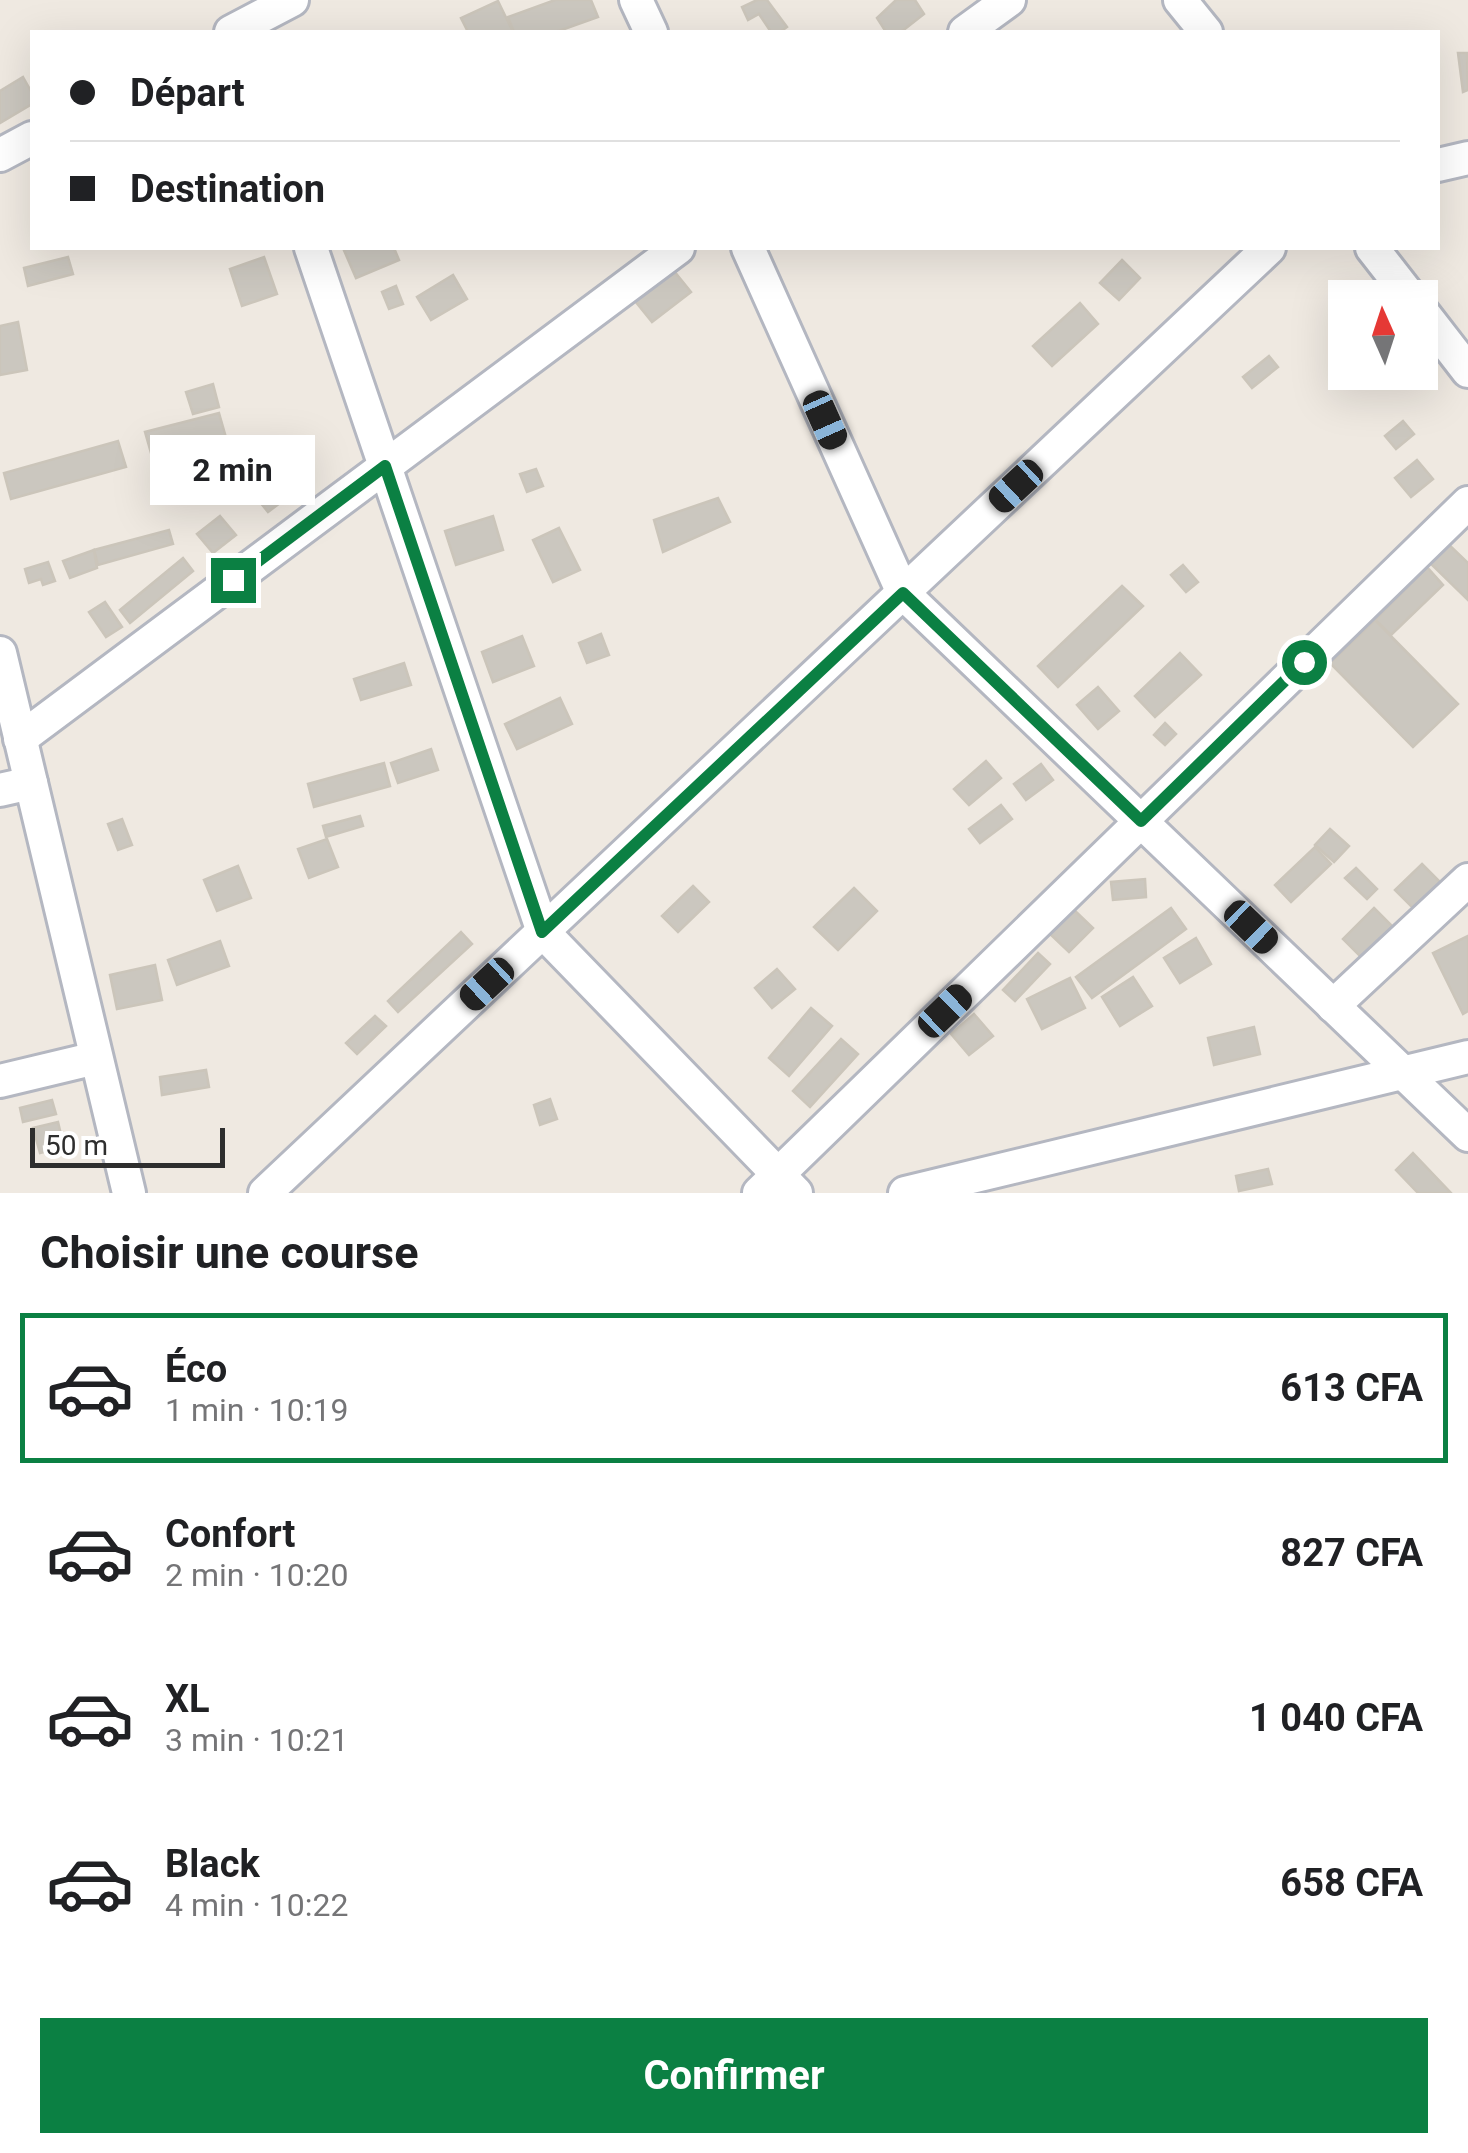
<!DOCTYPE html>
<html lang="fr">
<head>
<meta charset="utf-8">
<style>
  :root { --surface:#fff; --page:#f2f2f2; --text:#202124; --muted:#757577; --line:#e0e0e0; --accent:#0b8043 }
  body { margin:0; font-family:Roboto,sans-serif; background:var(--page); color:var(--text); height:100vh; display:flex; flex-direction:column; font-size:38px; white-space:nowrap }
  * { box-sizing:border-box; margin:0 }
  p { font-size:32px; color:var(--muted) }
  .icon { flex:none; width:55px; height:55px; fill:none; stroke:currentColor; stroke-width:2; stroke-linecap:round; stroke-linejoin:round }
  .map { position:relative; height:1193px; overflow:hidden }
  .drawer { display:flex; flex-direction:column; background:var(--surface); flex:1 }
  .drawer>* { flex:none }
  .guide { position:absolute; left:30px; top:30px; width:1410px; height:220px; border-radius:0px; box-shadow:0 10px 40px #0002; display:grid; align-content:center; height:220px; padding:0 40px; background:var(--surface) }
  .needle { width:65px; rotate:357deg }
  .tools { position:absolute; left:1328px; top:280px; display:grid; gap:20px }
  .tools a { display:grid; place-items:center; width:110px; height:110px; border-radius:0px; background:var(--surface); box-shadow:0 10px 40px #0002; font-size:50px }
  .scale { position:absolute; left:30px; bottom:25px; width:195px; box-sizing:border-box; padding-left:10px; border:5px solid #2e2e2e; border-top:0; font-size:28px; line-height:35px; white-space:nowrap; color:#2e2e2e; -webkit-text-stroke:8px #fff; paint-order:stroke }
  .end { position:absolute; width:45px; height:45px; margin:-22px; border:12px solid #0b8043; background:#fff; box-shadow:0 0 0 5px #fff }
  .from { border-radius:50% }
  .bubble { position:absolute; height:70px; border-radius:0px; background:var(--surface); box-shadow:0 10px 40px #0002; font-size:32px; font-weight:700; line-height:70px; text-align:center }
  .car { position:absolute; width:30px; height:60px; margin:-30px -15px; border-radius:12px; box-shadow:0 0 8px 2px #0007; background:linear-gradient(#222 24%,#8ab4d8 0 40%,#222 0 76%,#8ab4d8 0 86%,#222 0) }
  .guide b { display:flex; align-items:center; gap:35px; height:95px; font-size:38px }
  .guide b+b { border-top:2px solid var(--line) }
  .guide i { width:25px; height:25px; background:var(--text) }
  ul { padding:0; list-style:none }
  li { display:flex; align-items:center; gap:30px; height:150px; margin:0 20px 15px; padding:0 20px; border:5px solid transparent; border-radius:0px }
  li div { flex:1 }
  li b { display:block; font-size:38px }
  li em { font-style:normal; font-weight:700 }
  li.selected { border-color:var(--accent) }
  li>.icon { width:90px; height:90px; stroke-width:1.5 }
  h2 { padding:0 40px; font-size:45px; line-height:120px }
  .button { display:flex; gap:20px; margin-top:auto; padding:20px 40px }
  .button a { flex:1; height:115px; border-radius:0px; background:var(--accent); color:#fff; font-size:40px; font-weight:700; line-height:115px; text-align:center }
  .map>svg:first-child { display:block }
  .building { fill:#cbc7bf; stroke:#cbc5ba; stroke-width:2.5 }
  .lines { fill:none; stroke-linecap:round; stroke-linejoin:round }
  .street-casing { stroke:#b4b7c1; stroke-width:38 }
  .street { stroke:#fff; stroke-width:32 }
  .route { stroke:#0b8043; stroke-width:12 }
</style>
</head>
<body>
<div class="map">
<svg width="1468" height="1193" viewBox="0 0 1468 1193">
  <rect width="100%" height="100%" fill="#efe9e1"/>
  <!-- building -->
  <g class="building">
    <polygon points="555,0 591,0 598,17 556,32 514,32 508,17"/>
    <polygon points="757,0 767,0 787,27 780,32 771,32 759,14 748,20 742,7"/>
    <polygon points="896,0 915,0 924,14 901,32 886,32 877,18"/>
    <polygon points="498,1 513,32 468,32 461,18"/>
    <polygon points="1458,53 1467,53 1468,90 1463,92"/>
    <polygon points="23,77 32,93 32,104 0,123 0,91"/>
    <polygon points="343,248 394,248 399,260 356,278"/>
    <polygon points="68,257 73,274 28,286 24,268"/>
    <polygon points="264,257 277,294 242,306 230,269"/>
    <polygon points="1122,260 1140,278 1119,300 1100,283"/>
    <polygon points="674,271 691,292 652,322 635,301"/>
    <polygon points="453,275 467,299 431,320 417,297"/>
    <polygon points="396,286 403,304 389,309 382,292"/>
    <polygon points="1080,303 1098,324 1052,366 1033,346"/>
    <polygon points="18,322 27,370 0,375 0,326"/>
    <polygon points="1269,356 1278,367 1252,388 1243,377"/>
    <polygon points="213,384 219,407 193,414 186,392"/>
    <polygon points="219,413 227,441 153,460 145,432"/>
    <polygon points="1403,421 1414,434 1396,449 1385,436"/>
    <polygon points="118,441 126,467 11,499 4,473"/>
    <polygon points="1417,460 1433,479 1411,497 1395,478"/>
    <polygon points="536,469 543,486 527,492 520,474"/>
    <polygon points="279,470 296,491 268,512 251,491"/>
    <polygon points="718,498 730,522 663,552 654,520"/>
    <polygon points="220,516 236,535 213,553 197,534"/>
    <polygon points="493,516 503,550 456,565 445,531"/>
    <polygon points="559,528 580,570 553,582 533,540"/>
    <polygon points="169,530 173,544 98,565 94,550"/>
    <polygon points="1446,542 1468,563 1468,600 1428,561"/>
    <polygon points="94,550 97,568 70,578 63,561"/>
    <polygon points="183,558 193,571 130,623 120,610"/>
    <polygon points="48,562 55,581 43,585 41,579 29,583 25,569"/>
    <polygon points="1183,565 1198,582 1186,592 1171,575"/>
    <polygon points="1427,567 1443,585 1391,635 1375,620"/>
    <polygon points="1122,586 1143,606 1058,687 1038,666"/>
    <polygon points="105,602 122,627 106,637 89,612"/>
    <polygon points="1375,620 1458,704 1413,747 1330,663"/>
    <polygon points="601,634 609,655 587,663 579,643"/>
    <polygon points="522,636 534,666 493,682 482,652"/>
    <polygon points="1180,653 1201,675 1155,717 1135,696"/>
    <polygon points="404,663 411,685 361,700 354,679"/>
    <polygon points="1098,687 1119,711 1098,729 1077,705"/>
    <polygon points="560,698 572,724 517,749 505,724"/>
    <polygon points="1165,723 1176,734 1165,745 1154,735"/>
    <polygon points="431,749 438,770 398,783 391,763"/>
    <polygon points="986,761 1001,778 969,805 954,789"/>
    <polygon points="384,763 390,786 314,807 308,784"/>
    <polygon points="1041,764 1053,780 1026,800 1014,784"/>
    <polygon points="1001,805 1012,819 980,843 969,829"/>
    <polygon points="360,816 363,826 326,837 323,826"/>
    <polygon points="122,819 132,845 118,850 108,824"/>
    <polygon points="1330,829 1349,846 1334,862 1315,845"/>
    <polygon points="327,839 338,867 309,878 298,849"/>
    <polygon points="1315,847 1331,864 1291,902 1275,885"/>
    <polygon points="1422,864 1440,882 1413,908 1395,890"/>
    <polygon points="238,866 251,898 217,911 204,880"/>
    <polygon points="1356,868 1377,889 1367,899 1345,878"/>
    <polygon points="1145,879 1146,897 1113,900 1111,882"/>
    <polygon points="693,886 709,902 678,932 662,916"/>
    <polygon points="854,888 877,911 838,950 814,927"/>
    <polygon points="1171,908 1186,929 1092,998 1076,977"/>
    <polygon points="1374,908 1393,927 1362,958 1343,939"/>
    <polygon points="1073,909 1093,928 1069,952 1050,934"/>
    <polygon points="461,932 472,944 398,1012 388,1001"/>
    <polygon points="1468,936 1468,1011 1463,1014 1433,953"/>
    <polygon points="1196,938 1211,964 1180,983 1164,958"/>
    <polygon points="220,941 229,966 177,985 168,960"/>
    <polygon points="1038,953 1050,964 1015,1001 1003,990"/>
    <polygon points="155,965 162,1000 117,1009 110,975"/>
    <polygon points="777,969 795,989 772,1008 755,988"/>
    <polygon points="1133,977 1152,1006 1120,1026 1102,997"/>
    <polygon points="1070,978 1085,1008 1042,1029 1027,999"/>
    <polygon points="811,1008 832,1026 789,1076 769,1058"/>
    <polygon points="974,1014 993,1036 969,1055 951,1034"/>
    <polygon points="375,1016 386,1026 357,1054 346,1043"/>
    <polygon points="1254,1027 1260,1054 1214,1065 1208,1038"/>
    <polygon points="841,1039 858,1054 810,1107 793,1091"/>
    <polygon points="206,1070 209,1087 162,1095 160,1077"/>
    <polygon points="550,1099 557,1119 540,1125 534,1105"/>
    <polygon points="52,1100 56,1114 23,1122 20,1108"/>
    <polygon points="58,1122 64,1147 40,1153 33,1128"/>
    <polygon points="1413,1153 1451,1193 1418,1193 1396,1170"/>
    <polygon points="1268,1169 1272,1184 1239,1191 1236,1176"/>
  </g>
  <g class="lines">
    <!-- street casing -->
    <g class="street-casing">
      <g id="street">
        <polyline points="636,0 651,32"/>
        <polyline points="1180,0 1206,32"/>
        <polyline points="231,32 292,0"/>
        <polyline points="965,32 1009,0"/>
        <polyline points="0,155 32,138"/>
        <polyline points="1438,165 1468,158"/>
        <polyline points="311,248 543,932 796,1193"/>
        <polyline points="748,248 903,593 1468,1135"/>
        <polyline points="1372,248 1411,298"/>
        <polyline points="1420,309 1468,371"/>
        <polyline points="0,653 129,1193"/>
        <polyline points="20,739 678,248"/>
        <polyline points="0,790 31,783"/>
        <polyline points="1333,1006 1468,880"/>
        <polyline points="0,1081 96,1058"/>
        <polyline points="265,1193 1269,248"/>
        <polyline points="759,1193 1468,503"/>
        <polyline points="905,1193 1468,1057"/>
      </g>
    </g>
    <!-- street -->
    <use href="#street" class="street"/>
  </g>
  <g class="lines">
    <!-- route -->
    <polyline class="route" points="233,580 385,466 542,932 903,593 1141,821 1304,662"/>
  </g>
</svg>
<div class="tools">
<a><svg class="needle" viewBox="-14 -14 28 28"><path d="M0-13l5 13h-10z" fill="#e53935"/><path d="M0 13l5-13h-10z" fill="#757577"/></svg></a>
</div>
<div class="scale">50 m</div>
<i class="end from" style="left:1304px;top:662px"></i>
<i class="end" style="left:233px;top:580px"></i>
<div class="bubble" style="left:150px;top:435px;width:165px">2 min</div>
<i class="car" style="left:825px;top:420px;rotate:156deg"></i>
<i class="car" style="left:1016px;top:486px;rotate:227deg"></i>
<i class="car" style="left:1251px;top:927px;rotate:134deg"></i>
<i class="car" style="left:487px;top:984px;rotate:227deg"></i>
<i class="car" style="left:945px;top:1011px;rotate:46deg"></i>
<div class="guide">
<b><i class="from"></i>Départ</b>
<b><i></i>Destination</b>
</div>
</div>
<section class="drawer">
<h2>Choisir une course</h2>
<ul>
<li class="selected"><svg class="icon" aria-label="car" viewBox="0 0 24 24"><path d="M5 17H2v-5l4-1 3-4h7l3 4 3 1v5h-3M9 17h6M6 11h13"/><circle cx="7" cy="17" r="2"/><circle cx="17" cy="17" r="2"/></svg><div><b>Éco</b><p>1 min · 10:19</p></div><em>613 CFA</em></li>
<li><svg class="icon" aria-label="car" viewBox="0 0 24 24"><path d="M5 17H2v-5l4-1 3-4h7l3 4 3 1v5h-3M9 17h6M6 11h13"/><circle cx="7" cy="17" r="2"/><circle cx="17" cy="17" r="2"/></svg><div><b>Confort</b><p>2 min · 10:20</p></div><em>827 CFA</em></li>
<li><svg class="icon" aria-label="car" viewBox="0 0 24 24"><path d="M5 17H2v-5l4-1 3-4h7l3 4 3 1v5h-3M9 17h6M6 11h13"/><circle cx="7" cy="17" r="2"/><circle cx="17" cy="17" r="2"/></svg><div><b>XL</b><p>3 min · 10:21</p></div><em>1 040 CFA</em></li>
<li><svg class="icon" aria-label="car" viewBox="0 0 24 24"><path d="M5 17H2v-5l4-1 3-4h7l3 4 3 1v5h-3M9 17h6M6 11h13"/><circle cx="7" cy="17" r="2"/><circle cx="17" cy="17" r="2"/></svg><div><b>Black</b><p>4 min · 10:22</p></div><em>658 CFA</em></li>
</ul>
<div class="button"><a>Confirmer</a></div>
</section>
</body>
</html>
